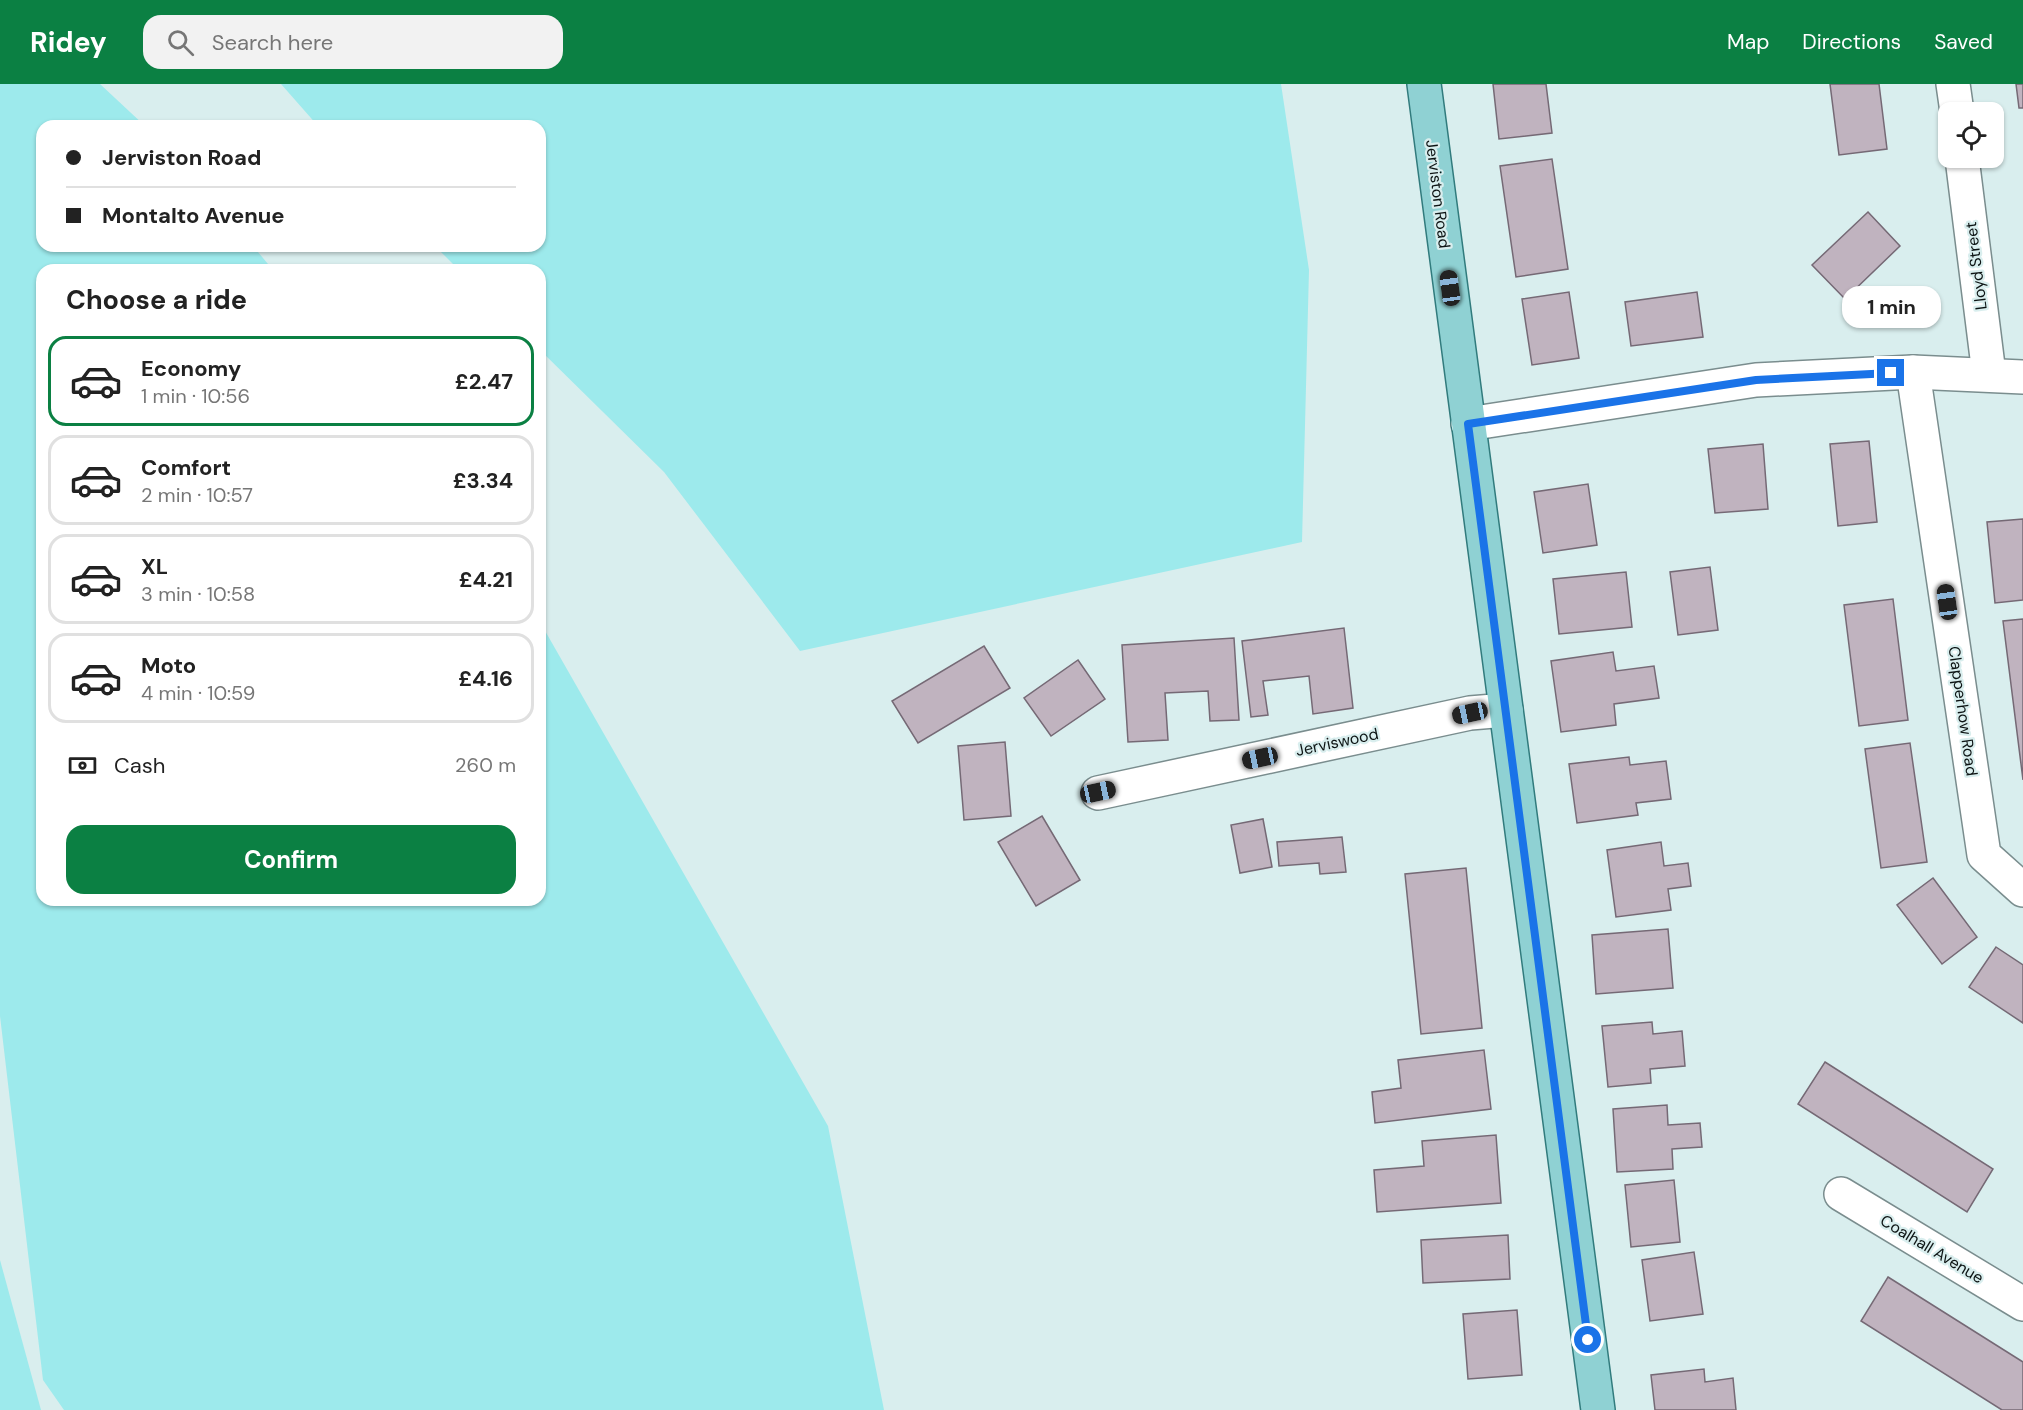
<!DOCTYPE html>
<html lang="en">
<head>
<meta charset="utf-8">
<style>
  :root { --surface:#fff; --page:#f2f2f2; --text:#222; --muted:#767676; --line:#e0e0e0; --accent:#0b8043 }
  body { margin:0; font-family:"DM Sans",sans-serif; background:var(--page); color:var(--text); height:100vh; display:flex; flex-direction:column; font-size:22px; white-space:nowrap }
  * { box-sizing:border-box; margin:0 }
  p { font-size:20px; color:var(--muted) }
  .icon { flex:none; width:33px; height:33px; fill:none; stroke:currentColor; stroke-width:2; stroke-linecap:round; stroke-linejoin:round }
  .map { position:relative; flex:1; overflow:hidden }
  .sheet { position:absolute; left:36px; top:180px; width:510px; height:642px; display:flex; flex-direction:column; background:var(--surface); border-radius:18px; box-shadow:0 2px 4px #0004 }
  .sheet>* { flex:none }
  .top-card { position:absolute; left:36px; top:36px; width:510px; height:132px; border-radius:18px; box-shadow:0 2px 4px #0004; display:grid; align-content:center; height:132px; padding:0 30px; background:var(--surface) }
  .tools { position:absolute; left:1938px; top:18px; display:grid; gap:12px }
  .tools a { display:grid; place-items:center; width:66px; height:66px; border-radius:12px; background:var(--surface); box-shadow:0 2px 4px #0004; font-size:30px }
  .end { position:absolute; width:27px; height:27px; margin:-14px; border:8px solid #1a73e8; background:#fff; box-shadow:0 0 0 3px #fff }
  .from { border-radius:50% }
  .bubble { position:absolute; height:42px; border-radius:18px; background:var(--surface); box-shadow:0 2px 4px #0004; font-size:20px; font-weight:700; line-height:42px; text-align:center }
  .car { position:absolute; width:18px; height:36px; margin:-18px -9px; border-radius:8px; box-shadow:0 0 4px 2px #0007; background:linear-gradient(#222 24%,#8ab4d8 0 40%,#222 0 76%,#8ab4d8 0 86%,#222 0) }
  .top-card b { display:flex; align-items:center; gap:21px; height:57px; font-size:22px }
  .top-card b+b { border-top:2px solid var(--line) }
  .top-card i { width:15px; height:15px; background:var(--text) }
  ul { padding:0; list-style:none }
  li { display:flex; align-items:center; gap:18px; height:90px; margin:0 12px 9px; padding:0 18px; border:3px solid var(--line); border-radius:18px }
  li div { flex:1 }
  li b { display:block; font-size:22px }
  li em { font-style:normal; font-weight:700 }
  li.on { border-color:var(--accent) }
  li>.icon { width:54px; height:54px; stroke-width:1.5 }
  h2 { padding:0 30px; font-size:27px; line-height:72px }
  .pay { display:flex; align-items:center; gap:15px; height:66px; padding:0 30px; font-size:22px }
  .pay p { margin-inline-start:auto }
  .cta { display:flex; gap:12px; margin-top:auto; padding:12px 30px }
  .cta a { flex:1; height:69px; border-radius:18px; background:var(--accent); color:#fff; font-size:24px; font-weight:700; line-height:69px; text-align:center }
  header { display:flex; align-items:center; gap:36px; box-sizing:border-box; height:84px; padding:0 30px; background:var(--accent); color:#fff }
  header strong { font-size:28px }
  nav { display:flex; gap:33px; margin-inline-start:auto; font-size:21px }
  .search { width:420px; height:54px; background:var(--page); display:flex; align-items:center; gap:15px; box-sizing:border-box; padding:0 21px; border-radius:18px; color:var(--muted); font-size:22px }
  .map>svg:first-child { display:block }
  .green { fill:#9deaec }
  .building { fill:#c0b3bf; stroke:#756975; stroke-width:1.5 }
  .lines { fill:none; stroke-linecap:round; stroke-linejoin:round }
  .minor-casing { stroke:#7a8d8e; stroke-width:36 }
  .major-casing { stroke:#317b7d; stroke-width:36 }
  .minor { stroke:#fff; stroke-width:33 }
  .major { stroke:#8fd1d3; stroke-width:33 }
  .route { stroke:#1a73e8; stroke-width:8 }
  .labels { text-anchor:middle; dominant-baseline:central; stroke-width:4.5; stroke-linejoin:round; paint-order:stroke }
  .street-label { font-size:16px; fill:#0d1414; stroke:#d9eeee }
</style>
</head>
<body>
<header>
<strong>Ridey</strong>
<div class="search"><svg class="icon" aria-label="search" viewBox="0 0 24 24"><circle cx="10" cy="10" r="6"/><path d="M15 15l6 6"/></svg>Search here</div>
<nav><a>Map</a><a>Directions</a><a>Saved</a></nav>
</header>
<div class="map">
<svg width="2023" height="1326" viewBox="0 0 2023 1326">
  <rect width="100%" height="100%" fill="#d9eeee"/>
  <!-- green -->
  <g class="green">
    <polygon points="0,0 100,0 145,42 42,42 42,162 253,162 273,186 42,186 42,816 540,816 540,538 828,1042 884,1326 64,1326 43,1296 0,932"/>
    <polygon points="281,0 1281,0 1309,186 1302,458 800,567 664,388 540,266 540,186 459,186 435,162 540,162 540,42 318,42"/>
    <polygon points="0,1176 41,1326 0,1326"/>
  </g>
  <!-- building -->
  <g class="building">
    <polygon points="1493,0 1546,0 1552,49 1499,55"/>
    <polygon points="1830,0 1879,0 1887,65 1839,71"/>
    <polygon points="2016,0 2023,0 2023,24 2019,24"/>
    <polygon points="1552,75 1568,185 1516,193 1500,82"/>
    <polygon points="1868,128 1900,162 1845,215 1812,181"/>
    <polygon points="1569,208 1579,274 1532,281 1522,215"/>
    <polygon points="1697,208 1703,253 1631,262 1625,218"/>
    <polygon points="1869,357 1877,438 1838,442 1830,360"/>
    <polygon points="1763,360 1768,425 1715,429 1708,365"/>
    <polygon points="1588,400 1597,461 1543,469 1534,408"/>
    <polygon points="2023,435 2023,516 1995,519 1987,438"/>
    <polygon points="1710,483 1718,546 1678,551 1670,488"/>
    <polygon points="1626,488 1632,543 1559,550 1553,495"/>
    <polygon points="1893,515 1908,636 1859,642 1844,521"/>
    <polygon points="2023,535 2023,696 2003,537"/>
    <polygon points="1344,544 1353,624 1313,630 1309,592 1263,597 1268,631 1251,633 1242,557"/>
    <polygon points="1234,554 1239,636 1210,637 1208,607 1165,609 1168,656 1128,658 1122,561"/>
    <polygon points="984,562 1010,604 918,659 892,617"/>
    <polygon points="1613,568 1616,587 1654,582 1659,614 1614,620 1616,641 1561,648 1551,577"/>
    <polygon points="1078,576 1105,615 1051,652 1024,614"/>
    <polygon points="1005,658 1011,732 964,736 958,662"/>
    <polygon points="1910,659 1927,778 1881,784 1865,665"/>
    <polygon points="1629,673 1630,681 1666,677 1671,715 1636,719 1638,731 1577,739 1569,680"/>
    <polygon points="1042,732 1080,796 1036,822 998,758"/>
    <polygon points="1263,735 1272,783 1240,789 1231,741"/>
    <polygon points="1342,753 1346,788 1320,790 1319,779 1279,782 1277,758"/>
    <polygon points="1661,758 1664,782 1688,779 1691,802 1668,805 1671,826 1616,833 1607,766"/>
    <polygon points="1466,784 1482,944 1421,950 1405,790"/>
    <polygon points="1933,794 1977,853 1942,880 1897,821"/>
    <polygon points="1668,845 1673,904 1596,910 1592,851"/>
    <polygon points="1996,863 2023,881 2023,939 1969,903"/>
    <polygon points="1652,938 1653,950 1682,947 1685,982 1650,985 1651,999 1608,1003 1602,942"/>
    <polygon points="1484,966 1491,1025 1375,1039 1372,1008 1401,1004 1398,976"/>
    <polygon points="1825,978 1993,1085 1967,1128 1798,1020"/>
    <polygon points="1667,1021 1668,1041 1700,1039 1702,1063 1672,1065 1673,1085 1617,1088 1613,1025"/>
    <polygon points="1496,1051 1501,1119 1377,1128 1374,1086 1424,1082 1422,1057"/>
    <polygon points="1674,1096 1680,1158 1631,1163 1625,1101"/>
    <polygon points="1508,1151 1510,1195 1423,1199 1421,1156"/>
    <polygon points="1694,1168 1703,1230 1650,1237 1642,1176"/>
    <polygon points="1888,1193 2023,1278 2023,1326 2002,1326 1861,1237"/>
    <polygon points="1517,1226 1522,1291 1468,1295 1463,1230"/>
    <polygon points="1704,1285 1705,1298 1733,1294 1736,1326 1655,1326 1651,1291"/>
  </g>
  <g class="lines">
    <!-- minor casing -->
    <g class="minor-casing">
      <g id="minor">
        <polyline points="1953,0 1957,28"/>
        <polyline points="1962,74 1989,290"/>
        <polyline points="1913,288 1984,771 2023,806"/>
        <polyline points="1468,340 1756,296 1913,288 2023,293"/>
        <polyline points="1098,709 1470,629 1506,626"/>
        <polyline points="1841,1110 2023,1220"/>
      </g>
    </g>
    <!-- major casing -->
    <g class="major-casing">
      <polyline id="major" points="1424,0 1598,1326"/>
    </g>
    <!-- minor -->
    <use href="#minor" class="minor"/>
    <!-- major -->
    <use href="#major" class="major"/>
  </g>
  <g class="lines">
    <!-- route -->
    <polyline class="route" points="1588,1256 1468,340 1756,296 1891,289"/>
  </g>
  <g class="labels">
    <!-- street labels -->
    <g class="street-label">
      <text transform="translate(1438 110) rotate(83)">Jerviston Road</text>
      <text transform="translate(1976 182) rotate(-97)">Lloyd Street</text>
      <text transform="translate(1963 627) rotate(82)">Clapperhow Road</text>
      <text transform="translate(1337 658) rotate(-12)">Jerviswood</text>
      <text transform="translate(1932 1165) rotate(31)">Coalhall Avenue</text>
    </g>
  </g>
</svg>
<div class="tools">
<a><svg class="icon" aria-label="locate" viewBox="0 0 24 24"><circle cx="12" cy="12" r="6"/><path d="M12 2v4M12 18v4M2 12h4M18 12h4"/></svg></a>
</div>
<i class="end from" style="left:1588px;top:1256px"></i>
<i class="end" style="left:1891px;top:289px"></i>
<div class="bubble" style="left:1842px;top:202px;width:99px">1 min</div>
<i class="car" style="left:1450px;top:204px;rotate:352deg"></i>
<i class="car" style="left:1947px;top:518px;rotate:352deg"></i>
<i class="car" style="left:1470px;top:629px;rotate:258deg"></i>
<i class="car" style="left:1260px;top:674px;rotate:258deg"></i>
<i class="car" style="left:1098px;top:708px;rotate:78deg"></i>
<div class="top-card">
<b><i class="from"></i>Jerviston Road</b>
<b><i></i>Montalto Avenue</b>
</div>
<section class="sheet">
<h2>Choose a ride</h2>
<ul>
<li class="on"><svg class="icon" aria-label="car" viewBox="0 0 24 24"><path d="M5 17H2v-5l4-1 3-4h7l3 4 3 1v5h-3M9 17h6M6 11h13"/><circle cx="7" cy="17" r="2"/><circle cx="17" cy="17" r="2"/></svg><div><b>Economy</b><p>1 min · 10:56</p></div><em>£2.47</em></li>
<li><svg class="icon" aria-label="car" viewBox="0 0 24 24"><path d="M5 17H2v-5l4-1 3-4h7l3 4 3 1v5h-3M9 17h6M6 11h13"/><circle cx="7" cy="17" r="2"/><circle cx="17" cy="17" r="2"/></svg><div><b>Comfort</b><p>2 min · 10:57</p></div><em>£3.34</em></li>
<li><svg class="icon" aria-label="car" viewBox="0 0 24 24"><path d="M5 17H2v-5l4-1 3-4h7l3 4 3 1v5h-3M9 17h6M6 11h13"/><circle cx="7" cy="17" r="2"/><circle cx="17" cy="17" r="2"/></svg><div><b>XL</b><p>3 min · 10:58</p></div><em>£4.21</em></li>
<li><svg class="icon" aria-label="car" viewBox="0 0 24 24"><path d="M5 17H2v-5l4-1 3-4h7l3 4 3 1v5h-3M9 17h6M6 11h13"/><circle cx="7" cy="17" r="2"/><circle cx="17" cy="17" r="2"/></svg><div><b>Moto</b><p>4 min · 10:59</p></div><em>£4.16</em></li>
</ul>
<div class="pay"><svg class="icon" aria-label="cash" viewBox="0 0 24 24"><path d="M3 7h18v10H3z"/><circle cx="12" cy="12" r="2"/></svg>Cash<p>260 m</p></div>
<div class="cta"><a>Confirm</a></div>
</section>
</div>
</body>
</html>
